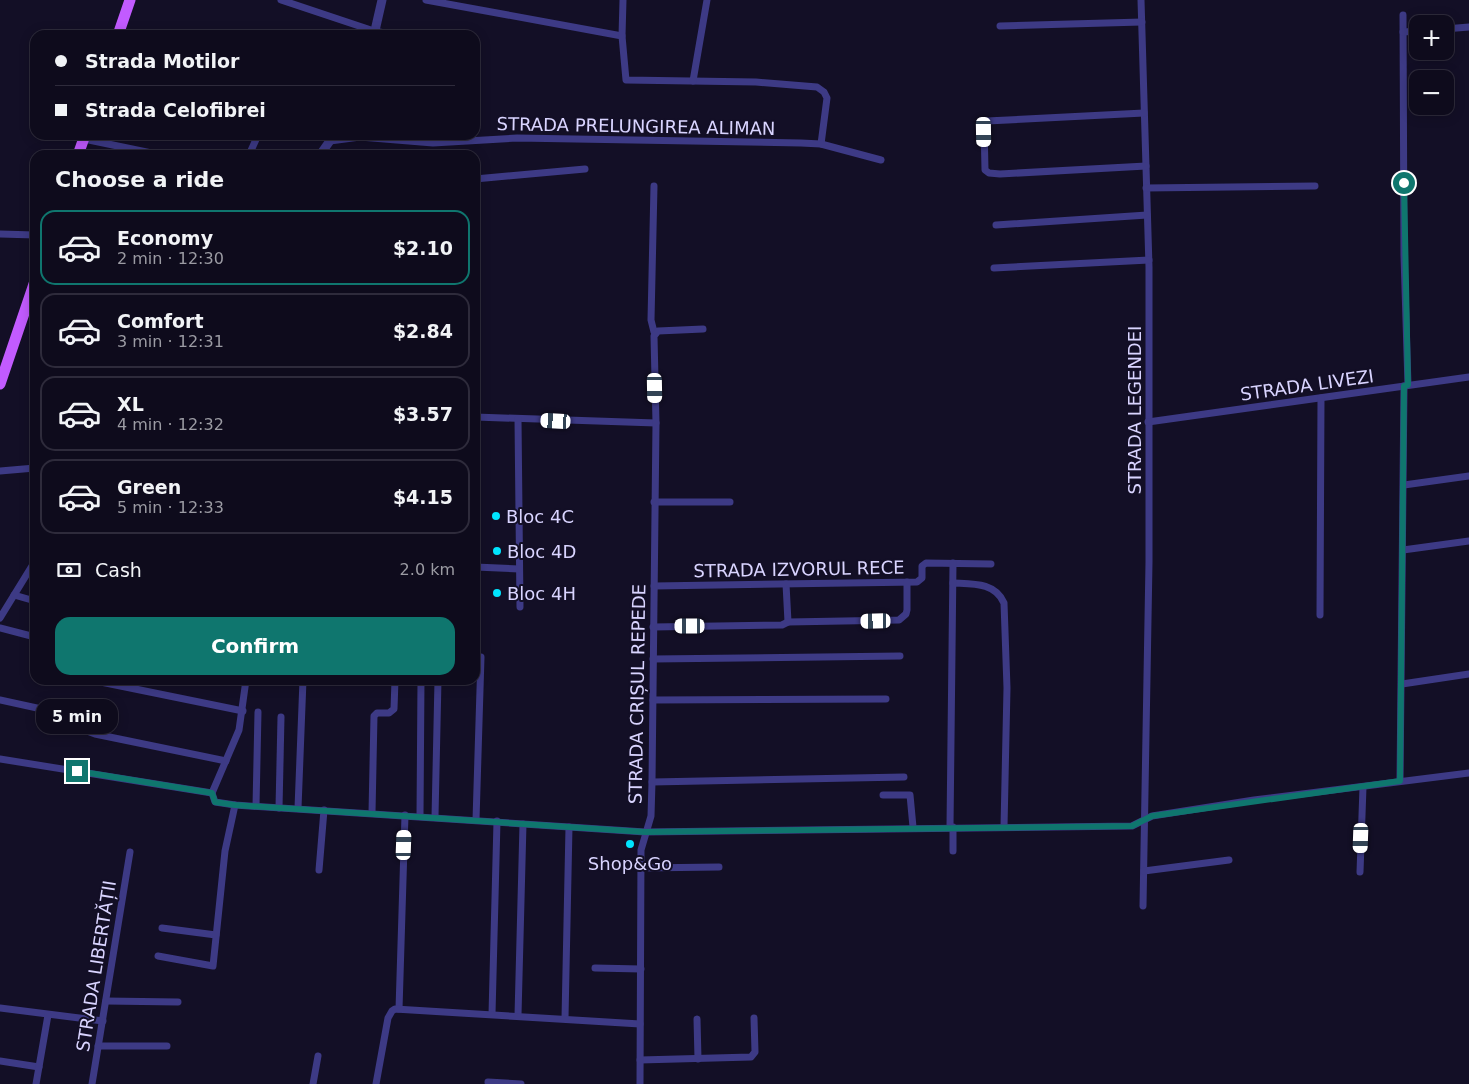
<!DOCTYPE html>
<html lang="en">
<head>
<meta charset="utf-8">
<style>
  :root { --surface:#0e0b1c; --page:#171425; --text:#f1f3f6; --muted:#9b9ba3; --line:#2e2b3b; --accent:#0f766e }
  body { margin:0; font-family:"DejaVu Sans",sans-serif; background:var(--page); color:var(--text); height:100vh; display:flex; flex-direction:column; font-size:19px; white-space:nowrap }
  * { box-sizing:border-box; margin:0 }
  p { font-size:16px; color:var(--muted) }
  .icon { flex:none; width:28px; height:28px; fill:none; stroke:currentColor; stroke-width:2; stroke-linecap:round; stroke-linejoin:round }
  .map { position:relative; flex:1; overflow:hidden }
  .panel { position:absolute; left:30px; top:150px; width:450px; height:535px; display:flex; flex-direction:column; background:var(--surface); border-radius:15px; box-shadow:0 2px 12px #0003,0 0 0 1px var(--line) }
  .panel>* { flex:none }
  .guide { position:absolute; left:30px; top:30px; width:450px; height:110px; border-radius:15px; box-shadow:0 2px 12px #0003,0 0 0 1px var(--line); display:grid; align-content:center; height:110px; padding:0 25px; background:var(--surface) }
  .tools { position:absolute; left:1409px; top:15px; display:grid; gap:10px }
  .tools a { display:grid; place-items:center; width:45px; height:45px; border-radius:10px; background:var(--surface); box-shadow:0 2px 12px #0003,0 0 0 1px var(--line); font-size:25px }
  .end { position:absolute; width:22px; height:22px; margin:-11px; border:6px solid #0f766e; background:#fff; box-shadow:0 0 0 2px #fff }
  .from { border-radius:50% }
  .bubble { position:absolute; height:35px; border-radius:15px; background:var(--surface); box-shadow:0 2px 12px #0003,0 0 0 1px var(--line); font-size:16px; font-weight:800; line-height:35px; text-align:center }
  .car { position:absolute; width:15px; height:30px; margin:-15px -8px; border-radius:6px; box-shadow:0 0 4px 1px #0007; background:linear-gradient(#fff 24%,#345 0 40%,#fff 0 76%,#345 0 86%,#fff 0) }
  .guide b { display:flex; align-items:center; gap:18px; height:48px; font-size:19px }
  .guide b+b { border-top:1px solid var(--line) }
  .guide i { width:12px; height:12px; background:var(--text) }
  ul { padding:0; list-style:none }
  li { display:flex; align-items:center; gap:15px; height:75px; margin:0 10px 8px; padding:0 15px; border:2px solid var(--line); border-radius:15px }
  li div { flex:1 }
  li b { display:block; font-size:19px }
  li em { font-style:normal; font-weight:800 }
  li.active { border-color:var(--accent) }
  li>.icon { width:45px; height:45px; stroke-width:1.5 }
  h2 { padding:0 25px; font-size:22px; line-height:60px }
  .pay { display:flex; align-items:center; gap:12px; height:55px; padding:0 25px; font-size:19px }
  .pay p { margin-inline-start:auto }
  .cta { display:flex; gap:10px; margin-top:auto; padding:10px 25px }
  .cta a { flex:1; height:58px; border-radius:15px; background:var(--accent); color:#fff; font-size:20px; font-weight:800; line-height:58px; text-align:center }
  .map>svg:first-child { display:block }
  .lines { fill:none; stroke-linecap:round; stroke-linejoin:round }
  .minor { stroke:#3d3a85; stroke-width:7 }
  .tertiary { stroke:#3d3a85; stroke-width:9 }
  .primary { stroke:#c25bff; stroke-width:11 }
  .route { stroke:#0f766e; stroke-width:6 }
  .poi-dot { fill:#00e5ff; stroke:#130f26; stroke-width:2 }
  .labels { text-anchor:middle; dominant-baseline:central; stroke-width:4; stroke-linejoin:round; paint-order:stroke }
  .street-label { font-size:18px; fill:#d9d4ff; stroke:#130f26 }
  .poi-label { font-size:18px; fill:#d9d4ff; stroke:#130f26; text-anchor:start }
</style>
</head>
<body>
<div class="map">
<svg width="1469" height="1084" viewBox="0 0 1469 1084">
  <rect width="100%" height="100%" fill="#130f26"/>
  <g class="lines">
    <!-- minor -->
    <g class="minor">
      <polyline points="281,0 374,31 396,35"/>
      <polyline points="426,0 622,36"/>
      <polyline points="623,0 622,36 626,80 756,82 817,87 824,92 827,98 821,144"/>
      <polyline points="1141,0 1149,267 1149,562 1143,906"/>
      <polyline points="1403,15 1404,256 1408,385"/>
      <polyline points="1000,26 1142,22"/>
      <polyline points="1445,29 1469,27"/>
      <polyline points="1403,32 1418,31"/>
      <polyline points="693,81 707,0"/>
      <polyline points="1144,113 987,121 984,124 985,170 989,173 1000,174 1146,166"/>
      <polyline points="84,139 161,155"/>
      <polyline points="330,141 360,137 433,143 517,138 801,143 821,144 881,160"/>
      <polyline points="249,155 258,135"/>
      <polyline points="475,179 585,169"/>
      <polyline points="654,186 651,320 654,332"/>
      <polyline points="1146,188 1315,186"/>
      <polyline points="996,225 1147,215"/>
      <polyline points="0,234 35,235"/>
      <polyline points="994,268 1149,260"/>
      <polyline points="475,386 476,383"/>
      <polyline points="475,417 656,423"/>
      <polyline points="518,419 520,607"/>
      <polyline points="1148,422 1469,377"/>
      <polyline points="0,471 35,468"/>
      <polyline points="1404,485 1469,476"/>
      <polyline points="654,502 730,502"/>
      <polyline points="1403,550 1469,541"/>
      <polyline points="475,567 519,569"/>
      <path d="M953,583C972,584 995,582 1004,603L1007,688L1004,827"/>
      <polyline points="786,584 788,622"/>
      <polyline points="654,586 917,582 922,578 922,566 926,563 991,564"/>
      <polyline points="14,595 35,601"/>
      <polyline points="1320,615 1321,398"/>
      <polyline points="0,618 35,561"/>
      <polyline points="653,627 782,625 788,622 899,620 906,614 907,610 907,582"/>
      <polyline points="0,628 35,637"/>
      <polyline points="653,659 900,656"/>
      <polyline points="91,680 243,711"/>
      <polyline points="1402,684 1469,674"/>
      <polyline points="0,700 69,715 87,731 95,734 226,761"/>
      <polyline points="653,700 886,699"/>
      <polyline points="0,759 212,793"/>
      <polyline points="1400,781 1404,386"/>
      <polyline points="652,782 904,777"/>
      <polyline points="212,793 215,802 235,805 645,832 1132,826 1152,816 1254,800 1469,773"/>
      <polyline points="212,793 239,730 246,680"/>
      <polyline points="883,795 910,795 913,827"/>
      <polyline points="256,806 258,712"/>
      <polyline points="279,808 281,717"/>
      <polyline points="298,808 303,680"/>
      <polyline points="372,813 374,716 377,713 389,713 394,709 395,680"/>
      <polyline points="420,816 421,680"/>
      <polyline points="435,817 438,680"/>
      <polyline points="476,820 481,657"/>
      <polyline points="950,827 953,563"/>
      <polyline points="953,851 953,827"/>
      <polyline points="641,868 719,867"/>
      <polyline points="319,870 324,810"/>
      <polyline points="1144,871 1229,860"/>
      <polyline points="1360,872 1363,787"/>
      <polyline points="162,928 216,935"/>
      <polyline points="158,956 213,966 225,851 235,805"/>
      <polyline points="595,968 641,969"/>
      <polyline points="106,1001 178,1002"/>
      <polyline points="0,1008 103,1021"/>
      <polyline points="399,1009 405,815"/>
      <polyline points="492,1014 497,821"/>
      <polyline points="518,1015 523,824"/>
      <polyline points="565,1018 569,827"/>
      <polyline points="697,1019 698,1059"/>
      <polyline points="98,1046 167,1046"/>
      <polyline points="640,1060 751,1057 755,1052 754,1018"/>
      <polyline points="0,1061 39,1067"/>
      <polyline points="488,1082 521,1084"/>
      <polyline points="36,1084 48,1015"/>
      <polyline points="92,1084 130,852"/>
      <polyline points="313,1084 318,1056"/>
      <polyline points="376,1084 388,1018 392,1011 395,1009 640,1024"/>
      <polyline points="640,1084 641,850 651,816 652,782 656,423 654,336 658,331 703,329"/>
    </g>
    <!-- tertiary -->
    <g class="tertiary">
      <polyline points="374,35 382,0"/>
      <polyline points="320,155 334,135"/>
    </g>
    <!-- primary -->
    <g class="primary">
      <polyline points="118,35 130,0"/>
      <polyline points="78,155 85,135"/>
      <polyline points="0,384 35,281"/>
    </g>
  </g>
  <g class="lines">
    <!-- route -->
    <polyline class="route" points="77,771 212,793 215,802 235,805 645,832 1132,826 1152,816 1400,781 1404,386 1408,385 1404,183"/>
  </g>
  <!-- markers -->
  <g class="poi-dot">
    <circle cx="496" cy="516" r="5"/>
    <circle cx="497" cy="551" r="5"/>
    <circle cx="497" cy="593" r="5"/>
    <circle cx="630" cy="844" r="5"/>
  </g>
  <g class="labels">
    <!-- street labels -->
    <g class="street-label">
      <text transform="translate(636 126) rotate(1)">STRADA PRELUNGIREA ALIMAN</text>
      <text transform="translate(1307 385) rotate(-8)">STRADA LIVEZI</text>
      <text transform="translate(1134 410) rotate(-90)">STRADA LEGENDEI</text>
      <text transform="translate(799 569) rotate(-1)">STRADA IZVORUL RECE</text>
      <text transform="translate(637 694) rotate(-89)">STRADA CRIȘUL REPEDE</text>
      <text transform="translate(96 966) rotate(-81)">STRADA LIBERTĂȚII</text>
    </g>
    <!-- poi labels -->
    <g class="poi-label">
      <text x="506" y="516">Bloc 4C</text>
      <text x="507" y="551">Bloc 4D</text>
      <text x="507" y="593">Bloc 4H</text>
      <text x="630" y="863" text-anchor="middle">Shop&amp;Go</text>
    </g>
  </g>
</svg>
<div class="tools">
<a>+</a>
<a>−</a>
</div>
<i class="end from" style="left:1404px;top:183px"></i>
<i class="end" style="left:77px;top:771px"></i>
<div class="bubble" style="left:36px;top:699px;width:82px">5 min</div>
<i class="car" style="left:984px;top:132px;rotate:179deg"></i>
<i class="car" style="left:655px;top:388px;rotate:179deg"></i>
<i class="car" style="left:556px;top:421px;rotate:273deg"></i>
<i class="car" style="left:876px;top:621px;rotate:269deg"></i>
<i class="car" style="left:690px;top:626px;rotate:270deg"></i>
<i class="car" style="left:1361px;top:838px;rotate:182deg"></i>
<i class="car" style="left:404px;top:845px;rotate:2deg"></i>
<div class="guide">
<b><i class="from"></i>Strada Motilor</b>
<b><i></i>Strada Celofibrei</b>
</div>
<section class="panel">
<h2>Choose a ride</h2>
<ul>
<li class="active"><svg class="icon" aria-label="car" viewBox="0 0 24 24"><path d="M5 17H2v-5l4-1 3-4h7l3 4 3 1v5h-3M9 17h6M6 11h13"/><circle cx="7" cy="17" r="2"/><circle cx="17" cy="17" r="2"/></svg><div><b>Economy</b><p>2 min · 12:30</p></div><em>$2.10</em></li>
<li><svg class="icon" aria-label="car" viewBox="0 0 24 24"><path d="M5 17H2v-5l4-1 3-4h7l3 4 3 1v5h-3M9 17h6M6 11h13"/><circle cx="7" cy="17" r="2"/><circle cx="17" cy="17" r="2"/></svg><div><b>Comfort</b><p>3 min · 12:31</p></div><em>$2.84</em></li>
<li><svg class="icon" aria-label="car" viewBox="0 0 24 24"><path d="M5 17H2v-5l4-1 3-4h7l3 4 3 1v5h-3M9 17h6M6 11h13"/><circle cx="7" cy="17" r="2"/><circle cx="17" cy="17" r="2"/></svg><div><b>XL</b><p>4 min · 12:32</p></div><em>$3.57</em></li>
<li><svg class="icon" aria-label="car" viewBox="0 0 24 24"><path d="M5 17H2v-5l4-1 3-4h7l3 4 3 1v5h-3M9 17h6M6 11h13"/><circle cx="7" cy="17" r="2"/><circle cx="17" cy="17" r="2"/></svg><div><b>Green</b><p>5 min · 12:33</p></div><em>$4.15</em></li>
</ul>
<div class="pay"><svg class="icon" aria-label="cash" viewBox="0 0 24 24"><path d="M3 7h18v10H3z"/><circle cx="12" cy="12" r="2"/></svg>Cash<p>2.0 km</p></div>
<div class="cta"><a>Confirm</a></div>
</section>
</div>
</body>
</html>
